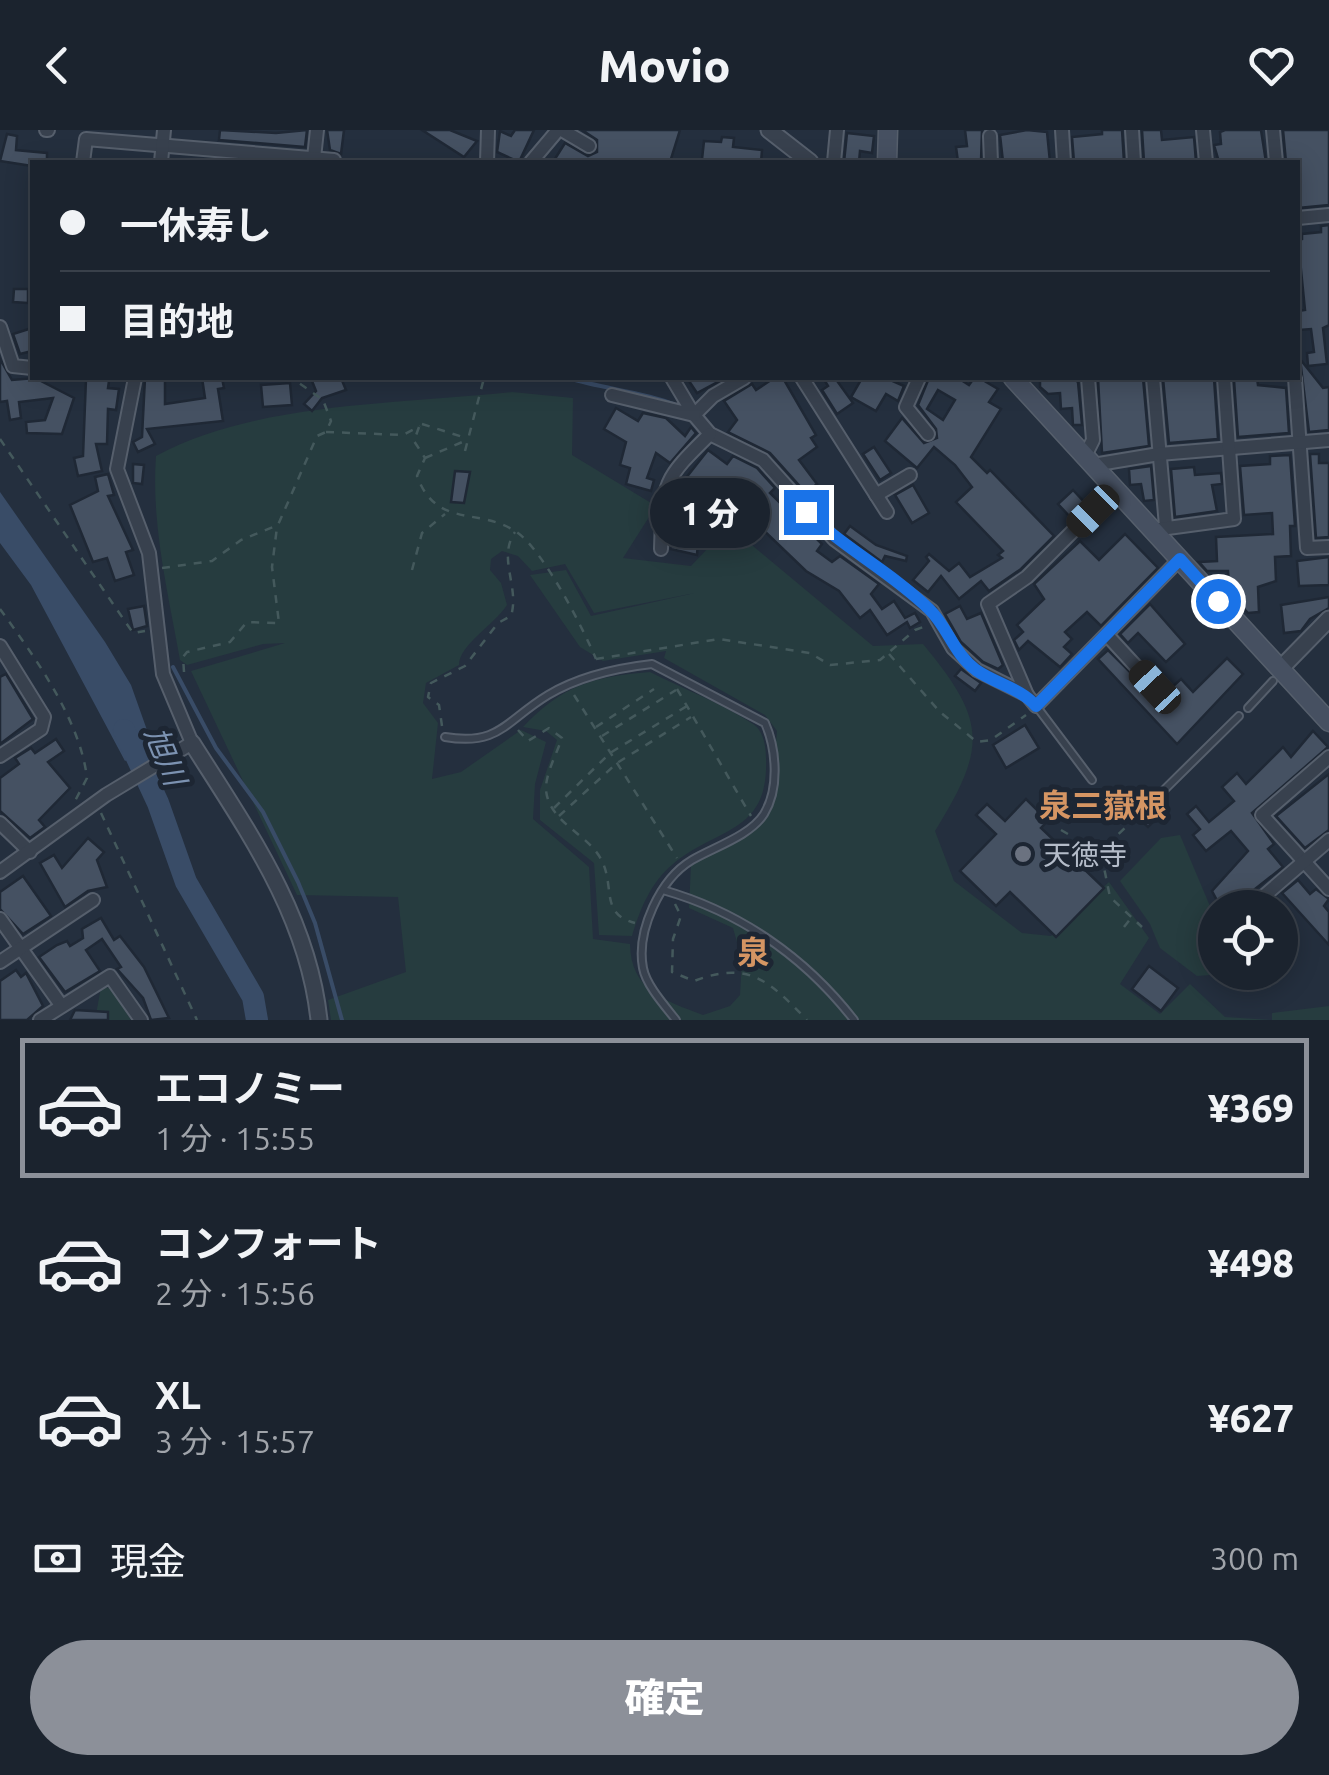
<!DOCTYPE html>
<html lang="ja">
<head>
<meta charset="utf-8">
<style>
  :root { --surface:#1b232e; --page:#282f3a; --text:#f1f3f6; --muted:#a0a4aa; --line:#39404a; --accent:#8c9099 }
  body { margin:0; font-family:Ubuntu,"Noto Sans JP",sans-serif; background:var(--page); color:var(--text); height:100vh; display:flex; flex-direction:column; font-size:38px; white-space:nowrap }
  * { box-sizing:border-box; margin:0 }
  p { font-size:32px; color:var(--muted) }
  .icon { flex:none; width:55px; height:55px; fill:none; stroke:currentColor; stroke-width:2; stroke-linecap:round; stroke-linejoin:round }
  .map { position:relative; height:890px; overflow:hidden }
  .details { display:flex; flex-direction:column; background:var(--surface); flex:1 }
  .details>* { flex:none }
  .guide { position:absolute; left:30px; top:30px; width:1270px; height:220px; border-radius:0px; box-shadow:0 5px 25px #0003,0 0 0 2px var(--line); display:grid; align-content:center; height:220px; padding:0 30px; background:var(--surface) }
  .buttons { position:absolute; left:1198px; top:760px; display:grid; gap:20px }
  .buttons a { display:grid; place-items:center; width:100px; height:100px; border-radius:50%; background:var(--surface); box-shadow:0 5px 25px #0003,0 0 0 2px var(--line); font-size:50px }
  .end { position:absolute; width:45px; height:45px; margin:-22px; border:12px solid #1a73e8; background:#fff; box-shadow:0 0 0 5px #fff }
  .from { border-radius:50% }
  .bubble { position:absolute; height:70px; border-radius:35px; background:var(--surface); box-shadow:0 5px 25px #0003,0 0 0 2px var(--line); font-size:32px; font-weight:800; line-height:70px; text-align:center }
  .car { position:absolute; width:30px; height:60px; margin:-30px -15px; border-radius:12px; box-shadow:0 0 8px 2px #0007; background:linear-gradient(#222 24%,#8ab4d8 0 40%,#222 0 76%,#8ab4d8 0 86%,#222 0) }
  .guide b { display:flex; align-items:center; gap:35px; height:95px; font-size:38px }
  .guide b+b { border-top:2px solid var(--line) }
  .guide i { width:25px; height:25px; background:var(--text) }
  ul { padding:18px 0 0; list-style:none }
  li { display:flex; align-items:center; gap:30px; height:140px; margin:0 20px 15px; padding:0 10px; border:5px solid transparent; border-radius:0px }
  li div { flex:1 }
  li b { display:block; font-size:38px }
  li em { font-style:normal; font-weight:800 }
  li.on { border-color:var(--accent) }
  li>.icon { width:90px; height:90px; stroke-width:1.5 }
  .pay { display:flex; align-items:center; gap:25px; height:110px; padding:0 30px; font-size:38px }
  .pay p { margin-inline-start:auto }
  .primary-button { display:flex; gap:20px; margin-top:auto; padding:20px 30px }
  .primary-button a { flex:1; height:115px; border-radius:60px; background:var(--accent); color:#fff; font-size:40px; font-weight:800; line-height:115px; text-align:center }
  header { display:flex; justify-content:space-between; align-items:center; height:130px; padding:0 30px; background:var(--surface); font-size:45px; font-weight:800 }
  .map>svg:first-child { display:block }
  .green { fill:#263c3f; fill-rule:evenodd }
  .water { fill:#394c67 }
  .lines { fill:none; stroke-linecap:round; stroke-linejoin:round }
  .stream { stroke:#394c67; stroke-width:4 }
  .river { stroke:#394c67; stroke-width:22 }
  .building { fill:#455162; stroke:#1f2835; stroke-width:2.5; fill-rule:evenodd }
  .service-casing { stroke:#565f6c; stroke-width:10 }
  .minor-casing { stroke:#565f6c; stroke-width:16 }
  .tertiary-casing { stroke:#565f6c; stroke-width:19 }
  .secondary-casing { stroke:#565f6c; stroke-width:21 }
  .path { stroke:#44595c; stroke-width:2.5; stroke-dasharray:8 8; stroke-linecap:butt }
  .service { stroke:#38414e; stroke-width:6 }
  .minor { stroke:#38414e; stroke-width:12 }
  .tertiary { stroke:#38414e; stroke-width:15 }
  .secondary { stroke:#465061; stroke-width:18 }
  .route { stroke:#1a73e8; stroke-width:12 }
  .worship-dot { fill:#6b7280; stroke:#1d2633; stroke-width:4 }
  .labels { text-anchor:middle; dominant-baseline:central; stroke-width:10; stroke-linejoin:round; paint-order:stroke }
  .poi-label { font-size:28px; fill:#b4bcc9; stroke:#1d2633; text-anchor:start }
  .water-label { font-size:30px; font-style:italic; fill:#7c92b1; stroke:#1d2633 }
  .quarter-label { font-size:32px; font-weight:bold; fill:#d59563; stroke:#1d2633 }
</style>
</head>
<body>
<header><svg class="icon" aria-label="back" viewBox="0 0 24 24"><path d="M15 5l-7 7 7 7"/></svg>Movio<svg class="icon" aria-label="heart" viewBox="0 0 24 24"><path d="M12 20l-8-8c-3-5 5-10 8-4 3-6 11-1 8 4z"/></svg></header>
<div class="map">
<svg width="1329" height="890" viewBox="0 0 1329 890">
  <rect width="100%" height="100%" fill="#242f3e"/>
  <!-- green -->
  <g class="green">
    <path d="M512,262L573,268L572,325L656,376L623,428L691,436L729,396L873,516L923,514C987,591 987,617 935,701L954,751L1022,803L1051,806L1109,752L1149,808L1120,854L1160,884L1190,854L1225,887L1272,890V883L1329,876V890H331L328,870L406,842L398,767L297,765L191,541L285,513L263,514L187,535L180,530C168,462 151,395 156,326C254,272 401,274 512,262ZM502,421L518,426L532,441L565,434L594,483L695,463L591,486L566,440L530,445L580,517L603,531L666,521L664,528L765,585L777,601L771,674L761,692L691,735L689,778L733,798L742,830L740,865L730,876L703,885C664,870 631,861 630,814L593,809L589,737L533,689L535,654L546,612L521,600L461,642L432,649L438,593L423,573L426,553L459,535C459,515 494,495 507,475L501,453L490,440L491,429Z"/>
    <path d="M650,542C683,559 722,573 753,594C763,600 766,616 766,628C769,704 719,696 673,734C651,752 640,779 632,806L599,805L594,733L540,690V660L557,610L546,601L523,597C563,555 592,547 650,542Z"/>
    <polygon points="1180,705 1215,788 1215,842 1224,844 1197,846 1160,818 1150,794 1120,751 1161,708"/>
    <polygon points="101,857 111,858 131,890 95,890"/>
  </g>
  <!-- water -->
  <polygon class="water" points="0,362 105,512 131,555 153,617 125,631 31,455 0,413"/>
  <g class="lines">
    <!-- stream -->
    <g class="stream">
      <path d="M568,248C604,259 639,261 674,274"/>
      <polyline points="173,537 216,618 263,682 298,752 315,793 342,890"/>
    </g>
    <!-- river -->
    <polyline class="river" points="124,600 158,673 186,752 253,867 257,890"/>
  </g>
  <!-- building -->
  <g class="building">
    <polygon points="220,0 276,3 307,0 305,17 219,10"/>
    <polygon points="327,0 344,0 341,24 330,20"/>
    <polygon points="422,0 450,0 477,11 464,27"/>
    <polygon points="515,0 534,0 519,32 497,22 500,1 511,6"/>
    <polygon points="582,0 680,0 670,32 553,32 565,13 588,26 597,22 597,10"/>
    <polygon points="965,0 982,0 981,32 958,32 956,17 967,16"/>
    <polygon points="1027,0 1047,2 1050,32 1003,32 1000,5"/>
    <polygon points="1102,0 1122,0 1124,32 1074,32 1072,7 1102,4"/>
    <polygon points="1142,0 1161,0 1162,10 1194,7 1196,32 1144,32"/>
    <polygon points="1225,0 1261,0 1266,32 1219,32 1214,15 1221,14 1220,2"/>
    <polygon points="1283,0 1329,0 1329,75 1298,78 1298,32 1286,32"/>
    <polygon points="847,3 874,6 872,23 860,21 859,32 844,32"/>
    <polygon points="7,4 17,6 16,20 47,23 47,32 32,32 32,36 0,31"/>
    <polygon points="722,7 734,8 733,17 762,20 761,32 702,29 704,11 721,12"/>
    <polygon points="1329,95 1329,195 1323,198 1327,234 1308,236 1307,223 1314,222 1311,199 1299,200 1298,181 1305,180 1298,110 1302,109 1302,104 1321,102 1321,96"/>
    <polygon points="14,159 28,159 28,173 13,172"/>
    <polygon points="32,198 32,221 20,224 13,204"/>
    <polygon points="0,229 12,250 35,248 74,268 62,304 27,303 26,292 45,290 53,268 19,272 21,288 10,290 7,271 0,272"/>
    <polygon points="1300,229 1323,258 1329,257 1329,300 1309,302"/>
    <polygon points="145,248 165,248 165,274 205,268 202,248 222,248 224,258 218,259 223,291 147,299 155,314 138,322 133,312 142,307"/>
    <polygon points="323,248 341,248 346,260 322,268 312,281 304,274 316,261 312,251"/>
    <polygon points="687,248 725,248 697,263"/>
    <polygon points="774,248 783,248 816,305 811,308 817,317 799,330 817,354 806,363 770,323 728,302 737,290 724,271 752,254 756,260"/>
    <polygon points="823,248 835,248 853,273 837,284 822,260 828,256"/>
    <polygon points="862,248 886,248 904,256 898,271 886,264 876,281 851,267"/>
    <path d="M929,248H958L969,255L974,248H989L986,252L998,259L989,272L1001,279L971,327L987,343L990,340L1054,406L1021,439L989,461L981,451L959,469L941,446L928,462L913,450L929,431L926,427L929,424L949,441L959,433L970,447L1002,428L998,425L1003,421L956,372L972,357L955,335L934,317L917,338L885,311L902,288L924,313L937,308L936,299L918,275ZM938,260L955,270L943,290L927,279Z"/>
    <polygon points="1040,248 1073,248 1078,252 1082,295 1073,295 1072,278 1061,279 1060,263 1048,264 1040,257"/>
    <polygon points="1098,248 1143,248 1149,316 1102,323"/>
    <polygon points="1163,248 1214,248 1218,309 1169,313"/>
    <polygon points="1257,248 1258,255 1286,258 1289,303 1238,307 1234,250"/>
    <polygon points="86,249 109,251 108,258 119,259 116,280 108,279 107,314 96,314 102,341 78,346 74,328 83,326"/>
    <polygon points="290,253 292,275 263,277 261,255"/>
    <polygon points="616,278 638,291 643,283 666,288 685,306 691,297 696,303 670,333 656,323 647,348 654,350 651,361 626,354 630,338 620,335 626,312 604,299"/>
    <polygon points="874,317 891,343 880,350 863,324"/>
    <polygon points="708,320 727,334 733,326 757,338 775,358 770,363 822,414 817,421 832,432 840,426 879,454 871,464 882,479 894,471 905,488 915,483 920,492 910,498 907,492 887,505 870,480 860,488 839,461 806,441 758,395 754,398 740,384 737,387 702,356 697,425 671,419 678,358"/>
    <polygon points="1310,324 1319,324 1319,333 1329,333 1329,407 1316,408"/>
    <polygon points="1290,325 1295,396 1290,396 1291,426 1275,427 1276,451 1258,457 1259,482 1248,483 1236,470 1236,455 1229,455 1228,441 1207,441 1199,432 1217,431 1216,407 1273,404 1272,383 1244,385 1240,336 1270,334 1270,326"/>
    <polygon points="133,334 144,335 142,354 133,353"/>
    <polygon points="1151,336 1154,370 1144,371 1141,354 1130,355 1129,339"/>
    <polygon points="1194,337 1195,345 1221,343 1222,354 1212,355 1217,381 1175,387 1171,339"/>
    <polygon points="455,341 470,342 464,373 451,372"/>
    <polygon points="108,344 114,365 108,366 133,420 126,422 134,445 115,451 107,428 93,432 70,375 98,361 95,347"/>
    <polygon points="913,355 929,383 912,393 895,365"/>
    <polygon points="1073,360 1086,374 1071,388 1058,374"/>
    <polygon points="850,396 876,415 907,426 906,431 885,426 882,432 844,404"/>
    <polygon points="1125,404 1158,438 1101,496 1087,482 1065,502 1072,509 1064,517 1072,524 1060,537 1028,511 1019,520 1014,510 1023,502 1017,495 1044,469 1034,454 1080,411 1099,430"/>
    <polygon points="1329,427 1329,455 1299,456 1297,431"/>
    <polygon points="1329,467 1329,478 1310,489 1301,501 1284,503 1281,475"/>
    <polygon points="1150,474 1185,514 1166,532 1138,503 1128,513 1120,504"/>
    <polygon points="144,476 147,496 133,500 128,479"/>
    <polygon points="960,476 967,489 981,483 1003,535 998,539 983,532 961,512 945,484"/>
    <polygon points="1108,520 1158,570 1181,549 1193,562 1227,528 1243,544 1177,614 1098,529"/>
    <polygon points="961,539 981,553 975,561 955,546"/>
    <polygon points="6,544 33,589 0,614 0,547"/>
    <polygon points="1025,595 1039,618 1006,638 993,615"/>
    <polygon points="1313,601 1328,617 1252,683 1274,714 1268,719 1283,737 1231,778 1221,778 1212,761 1248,721 1231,701 1206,721 1193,705 1200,699 1187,684 1196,676 1209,692 1234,671 1222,657 1237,643 1246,654 1283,617 1291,627"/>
    <polygon points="56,609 64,621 48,632 70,658 39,690 45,697 30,708 0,681 0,648 19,634 15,628 31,618 35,623"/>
    <polygon points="1329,644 1329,700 1305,718 1276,686"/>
    <polygon points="1141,662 1162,683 1148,697 1126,677"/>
    <polygon points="1055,663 1065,673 1041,698 1104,758 1056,807 1010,762 996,776 960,741 996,704 976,685 987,674 1005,691 1026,669 1038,681"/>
    <polygon points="88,708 104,722 97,730 107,757 88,761 65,777 40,733 54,725 62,738"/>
    <polygon points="23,746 51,786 23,804 0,779 0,762"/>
    <polygon points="1298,750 1310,764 1316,759 1329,769 1324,776 1329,782 1329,815 1282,763"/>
    <polygon points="101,788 114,810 120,806 144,837 169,888 151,890 143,868 117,839 121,837 102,809 86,820 100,841 65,862 39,827 57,815 67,811 70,816 83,808 82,799"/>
    <polygon points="1149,836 1178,858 1161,881 1132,859"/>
    <polygon points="16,840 21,847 26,843 43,876 27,890 0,890 0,851"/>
    <polygon points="75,880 108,882 108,890 70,890"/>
  </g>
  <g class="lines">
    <!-- service casing -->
    <g class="service-casing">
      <g id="service">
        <polyline points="1037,577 1092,650"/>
        <polyline points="1248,578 1273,551"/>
        <path d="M445,607C500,616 505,591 548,565C578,547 617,538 652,534L765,593C776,618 780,658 764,684C750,706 714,717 692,730C660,749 636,801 643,838C646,855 665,876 676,890"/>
        <polyline points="1161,663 1239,586"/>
        <path d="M663,760C740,782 805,827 854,890"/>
      </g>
    </g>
    <!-- minor casing -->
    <g class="minor-casing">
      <g id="minor">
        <polyline points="46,0 48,0"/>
        <polyline points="562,0 589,16"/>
        <polyline points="1062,0 1064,32"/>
        <polyline points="1132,0 1134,32"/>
        <polyline points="1203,0 1206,32"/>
        <polyline points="1273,0 1276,32"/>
        <polyline points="990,6 991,32"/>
        <polyline points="314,28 317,0"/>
        <polyline points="83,32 86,9 334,30"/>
        <polyline points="161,32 164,0"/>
        <polyline points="487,32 488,0"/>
        <polyline points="531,32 558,0"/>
        <polyline points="834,32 837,0"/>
        <polyline points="1298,88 1329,85"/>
        <polyline points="0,197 13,236 32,238"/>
        <polyline points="744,248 713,266 694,285 710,304 763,330 834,409 932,481 953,518 977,540 1027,565 1036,576 1180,429"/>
        <polyline points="802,248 887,382"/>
        <polyline points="919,248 906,277 928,304"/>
        <polyline points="1153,248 1166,396"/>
        <polyline points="1295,248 1307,418 1329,417"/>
        <polyline points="612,265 694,285 672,248"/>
        <polyline points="1085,326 1093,310 1088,248"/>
        <polyline points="1093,335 1159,324 1329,310"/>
        <polyline points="876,365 910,345"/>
        <polyline points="1153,400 1234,389 1224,248"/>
        <path d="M661,419C663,352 662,351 710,304"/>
        <polyline points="1108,506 1155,557"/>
        <polyline points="0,516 44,587 41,599 0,626"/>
        <polyline points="1027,565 988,474 1027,447 1115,359"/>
        <polyline points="1329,627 1262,685 1329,759"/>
        <polyline points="0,693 30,722"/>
        <polyline points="0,742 106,665 192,613 163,544 149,423 117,339 135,248"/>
        <polyline points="1250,778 1329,710"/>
        <polyline points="0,789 61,875"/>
        <polyline points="0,832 93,770"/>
        <polyline points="40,890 110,846 141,890"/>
      </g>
    </g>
    <!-- tertiary casing -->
    <g class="tertiary-casing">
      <g id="tertiary">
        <polyline points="769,0 810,32"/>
        <polyline points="1281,538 1329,489"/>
        <path d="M192,613C247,700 308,785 319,890"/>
      </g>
    </g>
    <!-- secondary casing -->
    <g class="secondary-casing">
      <g id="secondary">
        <polyline points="887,32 888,0"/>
        <polyline points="1013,248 1329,592"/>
      </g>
    </g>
    <!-- path -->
    <g class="path">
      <polyline points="422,294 466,308"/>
      <path d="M419,297L414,311L425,328L417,346C437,400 480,376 518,403C544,422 583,498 596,529"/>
      <polyline points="326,302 403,305 420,296"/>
      <polyline points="0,309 133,503 145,501"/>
      <polyline points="465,321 484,248"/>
      <polyline points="425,328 467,310"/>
      <polyline points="162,438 212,431 241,410 278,395 317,306 326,302 331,291 323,270 292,248"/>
      <polyline points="412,440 422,403 445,384"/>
      <path d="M0,479C34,526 80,589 87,648L75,671"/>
      <polyline points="889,524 940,582 977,612 991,610 1026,585"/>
      <polyline points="596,529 719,509 810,523 830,535 880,530 915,500 926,496"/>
      <polyline points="184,542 183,527 187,522 230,512 247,492 279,493 272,437 277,397"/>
      <polyline points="677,559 751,686"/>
      <polyline points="574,565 677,728"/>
      <path d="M442,596L439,575L428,567L431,553L465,536L498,493L511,486C520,457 497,428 515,402"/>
      <polyline points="596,597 654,559"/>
      <path d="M518,600L528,611L549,598L562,608C557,623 545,645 546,660C549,693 589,704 602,731C615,758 600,784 635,793"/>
      <polyline points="602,606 676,560"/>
      <polyline points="554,678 610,623 687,576"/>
      <polyline points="101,683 197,890"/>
      <polyline points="559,686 617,633 691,587"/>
      <polyline points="1061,700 1101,723 1110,767 1142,797"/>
      <polyline points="1084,737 1153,671"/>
      <path d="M675,774L681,786L673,809L672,842L694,851C749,830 769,851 807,890"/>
      <polyline points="1124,797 1131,788"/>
    </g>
    <!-- service -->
    <use href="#service" class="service"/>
    <!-- minor -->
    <use href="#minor" class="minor"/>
    <!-- tertiary -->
    <use href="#tertiary" class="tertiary"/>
    <!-- secondary -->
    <use href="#secondary" class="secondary"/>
  </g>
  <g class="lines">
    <!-- route -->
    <path class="route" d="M806,382C844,418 891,442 929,479C948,497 953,523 976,540C996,554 1020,558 1036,576L1180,429L1218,471"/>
  </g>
  <!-- markers -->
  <circle class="worship-dot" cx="1023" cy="724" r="10"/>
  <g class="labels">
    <!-- poi labels -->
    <g class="poi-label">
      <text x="1043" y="724">天徳寺</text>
    </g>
    <!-- water labels -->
    <g class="water-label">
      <text transform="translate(166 626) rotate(68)">旭川</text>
    </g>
    <!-- quarter labels -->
    <g class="quarter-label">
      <text x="1103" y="675">泉三嶽根</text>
      <text x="753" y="822">泉</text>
    </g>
  </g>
</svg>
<div class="buttons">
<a><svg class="icon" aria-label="locate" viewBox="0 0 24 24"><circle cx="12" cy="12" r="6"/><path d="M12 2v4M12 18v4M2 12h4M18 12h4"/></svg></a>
</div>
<i class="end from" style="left:1218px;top:471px"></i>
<i class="end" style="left:806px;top:382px"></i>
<div class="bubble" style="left:650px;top:348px;width:120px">1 分</div>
<i class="car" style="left:1093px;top:381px;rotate:225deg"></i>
<i class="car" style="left:1155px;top:557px;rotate:317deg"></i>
<div class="guide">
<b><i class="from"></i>一休寿し</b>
<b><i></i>目的地</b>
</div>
</div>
<section class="details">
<ul>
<li class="on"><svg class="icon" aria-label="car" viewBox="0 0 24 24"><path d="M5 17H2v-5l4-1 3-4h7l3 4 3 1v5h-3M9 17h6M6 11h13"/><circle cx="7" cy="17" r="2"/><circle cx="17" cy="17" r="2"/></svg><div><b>エコノミー</b><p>1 分 · 15:55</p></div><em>¥369</em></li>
<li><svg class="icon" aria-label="car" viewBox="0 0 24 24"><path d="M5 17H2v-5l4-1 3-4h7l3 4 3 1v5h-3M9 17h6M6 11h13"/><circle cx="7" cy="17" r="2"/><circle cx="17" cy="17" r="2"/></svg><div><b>コンフォート</b><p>2 分 · 15:56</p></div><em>¥498</em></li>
<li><svg class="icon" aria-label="car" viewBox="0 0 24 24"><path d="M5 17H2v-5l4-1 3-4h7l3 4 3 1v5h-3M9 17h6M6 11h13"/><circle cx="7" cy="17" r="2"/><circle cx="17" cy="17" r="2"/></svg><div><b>XL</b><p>3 分 · 15:57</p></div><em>¥627</em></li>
</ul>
<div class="pay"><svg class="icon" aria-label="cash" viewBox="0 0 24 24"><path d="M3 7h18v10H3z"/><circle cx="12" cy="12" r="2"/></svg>現金<p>300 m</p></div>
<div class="primary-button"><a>確定</a></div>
</section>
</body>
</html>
